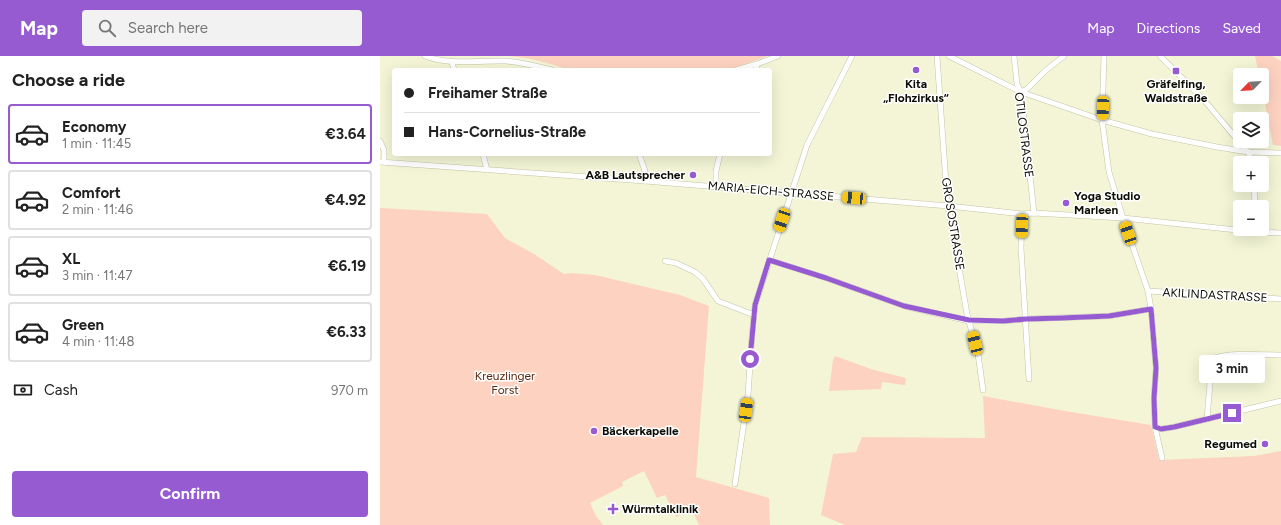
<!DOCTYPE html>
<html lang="en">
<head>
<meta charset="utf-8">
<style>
  :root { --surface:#fff; --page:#f2f2f2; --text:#222; --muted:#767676; --line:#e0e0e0; --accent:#965ad1 }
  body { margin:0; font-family:Figtree,sans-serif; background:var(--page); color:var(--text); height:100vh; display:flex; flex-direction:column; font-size:15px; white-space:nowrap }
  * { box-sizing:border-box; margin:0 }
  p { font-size:13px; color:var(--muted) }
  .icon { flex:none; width:22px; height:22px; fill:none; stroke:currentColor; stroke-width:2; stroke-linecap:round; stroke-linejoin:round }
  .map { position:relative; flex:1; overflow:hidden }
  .panel { display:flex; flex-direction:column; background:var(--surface); width:380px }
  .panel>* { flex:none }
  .guide { position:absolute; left:12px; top:12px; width:380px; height:88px; border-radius:4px; box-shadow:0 4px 16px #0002; display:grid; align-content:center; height:88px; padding:0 12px; background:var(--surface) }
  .needle { width:26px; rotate:245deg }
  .fabs { position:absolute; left:853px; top:12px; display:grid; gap:8px }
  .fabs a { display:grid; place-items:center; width:36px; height:36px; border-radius:4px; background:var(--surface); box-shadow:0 4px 16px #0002; font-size:20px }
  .end { position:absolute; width:18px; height:18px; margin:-9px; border:5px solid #965ad1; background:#fff; box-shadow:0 0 0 2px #fff }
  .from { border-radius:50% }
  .bubble { position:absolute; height:28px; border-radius:4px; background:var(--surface); box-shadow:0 4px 16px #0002; font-size:13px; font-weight:700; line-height:28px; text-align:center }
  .car { position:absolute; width:12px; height:24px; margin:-12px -6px; border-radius:5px; box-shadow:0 0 3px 1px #0007; background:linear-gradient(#f5c518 24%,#345 0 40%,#f5c518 0 76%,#345 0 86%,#f5c518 0) }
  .guide b { display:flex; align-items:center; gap:14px; height:38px; font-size:15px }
  .guide b+b { border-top:1px solid var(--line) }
  .guide i { width:10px; height:10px; background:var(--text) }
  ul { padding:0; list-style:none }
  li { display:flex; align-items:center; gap:12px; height:60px; margin:0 8px 6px; padding:0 4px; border:2px solid var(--line); border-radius:4px }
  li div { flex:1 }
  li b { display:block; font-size:15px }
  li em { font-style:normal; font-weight:700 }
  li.active { border-color:var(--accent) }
  li>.icon { width:36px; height:36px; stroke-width:1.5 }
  h2 { padding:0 12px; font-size:18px; line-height:48px }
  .pay { display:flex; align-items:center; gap:10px; height:44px; padding:0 12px; font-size:15px }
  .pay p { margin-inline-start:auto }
  .action { display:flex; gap:8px; margin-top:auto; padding:8px 12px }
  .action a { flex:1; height:46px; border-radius:4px; background:var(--accent); color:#fff; font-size:16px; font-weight:700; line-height:46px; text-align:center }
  header { display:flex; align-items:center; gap:24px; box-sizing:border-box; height:56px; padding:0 20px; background:var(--accent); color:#fff }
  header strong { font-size:19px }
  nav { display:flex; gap:22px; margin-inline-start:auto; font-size:14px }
  .search { width:280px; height:36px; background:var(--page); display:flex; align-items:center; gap:10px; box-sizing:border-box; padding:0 14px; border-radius:4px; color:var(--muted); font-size:15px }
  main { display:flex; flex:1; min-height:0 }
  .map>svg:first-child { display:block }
  .green { fill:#fdd2c0 }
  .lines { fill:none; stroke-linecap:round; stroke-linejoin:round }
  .street-casing { stroke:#c3c5a7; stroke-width:6 }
  .street { stroke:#fff; stroke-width:5 }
  .route { stroke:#965ad1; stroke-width:5 }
  .poi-dot { fill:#965ad1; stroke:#fff; stroke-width:1.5 }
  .labels { text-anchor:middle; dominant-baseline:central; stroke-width:3; stroke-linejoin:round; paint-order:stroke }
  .poi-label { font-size:12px; font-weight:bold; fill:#0c0c04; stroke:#fff; text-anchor:start }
  .street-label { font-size:12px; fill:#0c0c04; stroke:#fff }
  .park-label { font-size:12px; fill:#5a260c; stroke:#fff }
</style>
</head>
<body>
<header>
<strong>Map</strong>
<div class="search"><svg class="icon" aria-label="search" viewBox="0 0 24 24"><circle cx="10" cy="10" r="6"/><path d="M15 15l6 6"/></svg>Search here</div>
<nav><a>Map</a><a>Directions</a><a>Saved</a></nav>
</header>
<main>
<section class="panel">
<h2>Choose a ride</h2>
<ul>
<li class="active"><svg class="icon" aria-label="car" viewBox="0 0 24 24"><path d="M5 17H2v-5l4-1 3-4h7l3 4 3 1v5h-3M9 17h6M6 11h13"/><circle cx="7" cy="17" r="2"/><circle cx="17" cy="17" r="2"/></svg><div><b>Economy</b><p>1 min · 11:45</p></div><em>€3.64</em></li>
<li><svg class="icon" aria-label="car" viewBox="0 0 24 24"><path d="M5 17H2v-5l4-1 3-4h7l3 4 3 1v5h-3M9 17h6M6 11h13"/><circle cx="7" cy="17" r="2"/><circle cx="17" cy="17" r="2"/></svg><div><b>Comfort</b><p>2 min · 11:46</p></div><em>€4.92</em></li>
<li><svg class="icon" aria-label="car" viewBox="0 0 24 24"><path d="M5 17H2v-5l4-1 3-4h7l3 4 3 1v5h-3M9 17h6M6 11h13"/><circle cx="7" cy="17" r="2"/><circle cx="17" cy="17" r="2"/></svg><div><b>XL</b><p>3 min · 11:47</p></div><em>€6.19</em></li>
<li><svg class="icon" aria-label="car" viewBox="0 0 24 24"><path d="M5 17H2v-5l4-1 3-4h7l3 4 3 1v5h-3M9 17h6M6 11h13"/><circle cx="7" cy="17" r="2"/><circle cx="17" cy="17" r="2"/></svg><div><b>Green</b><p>4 min · 11:48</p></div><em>€6.33</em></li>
</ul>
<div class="pay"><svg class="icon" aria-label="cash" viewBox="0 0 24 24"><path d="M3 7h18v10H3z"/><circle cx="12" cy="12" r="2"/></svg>Cash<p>970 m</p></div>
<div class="action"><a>Confirm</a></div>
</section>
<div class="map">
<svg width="901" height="469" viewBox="0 0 901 469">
  <rect width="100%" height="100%" fill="#f3f5d6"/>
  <!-- green -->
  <g class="green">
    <path d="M130,0H388L348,14H189C170,7 151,2 130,0Z"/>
    <polygon points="875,0 892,0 901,5 901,90 893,89 882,33 882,19 879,19"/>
    <polygon points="0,152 107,158 125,182 154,198 184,218 191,217 215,219 300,239 329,250 316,421 389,442 390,469 319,469 312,454 296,461 285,439 277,442 264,415 242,426 243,430 210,447 216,460 223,469 0,469"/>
    <polygon points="455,300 494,314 526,322 525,329 502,326 501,333 449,335 453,304"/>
    <polygon points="603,340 685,355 771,369 779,404 874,400 901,395 901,469 465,469 441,459 453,398 476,396 482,381 605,382"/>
  </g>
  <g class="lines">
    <!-- street casing -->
    <g class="street-casing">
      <g id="street">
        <path d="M45,0C71,10 98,4 126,5C141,6 157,10 172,14"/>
        <polyline points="557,0 567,142 587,258 598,298 603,334"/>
        <polyline points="569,0 641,36 722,64 772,78 837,91 868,96 901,97"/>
        <polyline points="634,0 637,28 641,36 654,157"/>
        <polyline points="724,0 722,64 729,116 743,162 768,235 771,253 776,312 774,342 775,371 782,402"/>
        <polyline points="780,0 824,44 856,82 869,97 871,107"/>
        <polyline points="72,6 74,14"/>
        <polyline points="356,14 377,8 398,0"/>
        <polyline points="376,14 377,8"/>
        <polyline points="641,36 647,33 665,15 684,0"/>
        <polyline points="0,85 4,94 4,106"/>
        <polyline points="103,98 107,114"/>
        <polyline points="259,98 265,115 265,125"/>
        <polyline points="0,106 265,125 569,150 642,158 654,157 743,162 876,176 901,177"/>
        <polyline points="874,129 875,151"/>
        <polyline points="336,130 336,115 340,98"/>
        <polyline points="642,158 641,192 649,323"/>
        <polyline points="389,204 446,222 524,250 589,265 623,265 646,263 729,260 771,253"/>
        <polyline points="285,205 296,207 315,216 323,223 338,245 374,259"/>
        <polyline points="768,235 901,243"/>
        <path d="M827,363L832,303C848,296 883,299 901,299"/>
        <polyline points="775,371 781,373 794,371 901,345"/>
        <polyline points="355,428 368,339 372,279 375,249 427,89 472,0"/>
      </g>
    </g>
    <!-- street -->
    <use href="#street" class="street"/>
  </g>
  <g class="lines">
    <!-- route -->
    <polyline class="route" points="370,303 375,249 389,204 446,222 524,250 589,264 623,265 646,263 681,262 729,260 771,253 776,312 774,342 775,371 781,373 794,371 852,357"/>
  </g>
  <!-- markers -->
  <g class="poi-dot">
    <circle cx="536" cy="14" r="4"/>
    <rect x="792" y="11" width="8" height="8" rx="2"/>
    <circle cx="313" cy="119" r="4"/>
    <circle cx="686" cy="147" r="4"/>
    <circle cx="214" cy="375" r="4"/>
    <circle cx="885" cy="388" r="4"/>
    <path d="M231 447h4v4h4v4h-4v4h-4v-4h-4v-4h4z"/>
  </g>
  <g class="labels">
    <!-- poi labels -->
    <g class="poi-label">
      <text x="536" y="28" text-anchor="middle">Kita<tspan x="536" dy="14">„Flohzirkus“</tspan></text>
      <text x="796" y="28" text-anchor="middle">Gräfelfing,<tspan x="796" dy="14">Waldstraße</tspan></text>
      <text x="305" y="119" text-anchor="end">A&amp;B Lautsprecher</text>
      <text x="694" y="140">Yoga Studio<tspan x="694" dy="14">Marleen</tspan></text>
      <text x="222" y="375">Bäckerkapelle</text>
      <text x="877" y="388" text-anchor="end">Regumed</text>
      <text x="242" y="453">Würmtalklinik</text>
    </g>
    <!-- street labels -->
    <g class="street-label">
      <text transform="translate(644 79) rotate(83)">OTILOSTRASSE</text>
      <text transform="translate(391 135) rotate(5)">MARIA-EICH-STRASSE</text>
      <text transform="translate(573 168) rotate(81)">GROSOSTRASSE</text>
      <text transform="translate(835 239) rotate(3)">AKILINDASTRASSE</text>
    </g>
    <!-- park labels -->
    <g class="park-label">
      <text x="125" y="320">Kreuzlinger<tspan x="125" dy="14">Forst</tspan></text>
    </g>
  </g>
</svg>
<div class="fabs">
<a><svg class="needle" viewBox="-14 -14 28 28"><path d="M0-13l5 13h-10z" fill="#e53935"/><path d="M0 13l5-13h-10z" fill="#767676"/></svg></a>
<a><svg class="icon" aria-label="layers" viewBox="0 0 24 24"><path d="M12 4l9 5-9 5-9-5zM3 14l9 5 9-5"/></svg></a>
<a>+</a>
<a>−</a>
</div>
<i class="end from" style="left:370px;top:303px"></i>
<i class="end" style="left:852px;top:357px"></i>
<div class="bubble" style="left:819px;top:299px;width:66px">3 min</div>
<i class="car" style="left:723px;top:52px;rotate:182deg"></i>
<i class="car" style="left:474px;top:142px;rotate:275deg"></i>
<i class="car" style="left:402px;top:164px;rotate:198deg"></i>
<i class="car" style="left:642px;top:170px;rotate:182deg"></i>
<i class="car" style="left:748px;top:177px;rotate:341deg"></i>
<i class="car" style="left:595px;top:287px;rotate:346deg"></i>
<i class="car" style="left:366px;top:354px;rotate:8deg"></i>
<div class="guide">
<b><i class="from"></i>Freihamer Straße</b>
<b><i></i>Hans-Cornelius-Straße</b>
</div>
</div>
</main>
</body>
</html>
